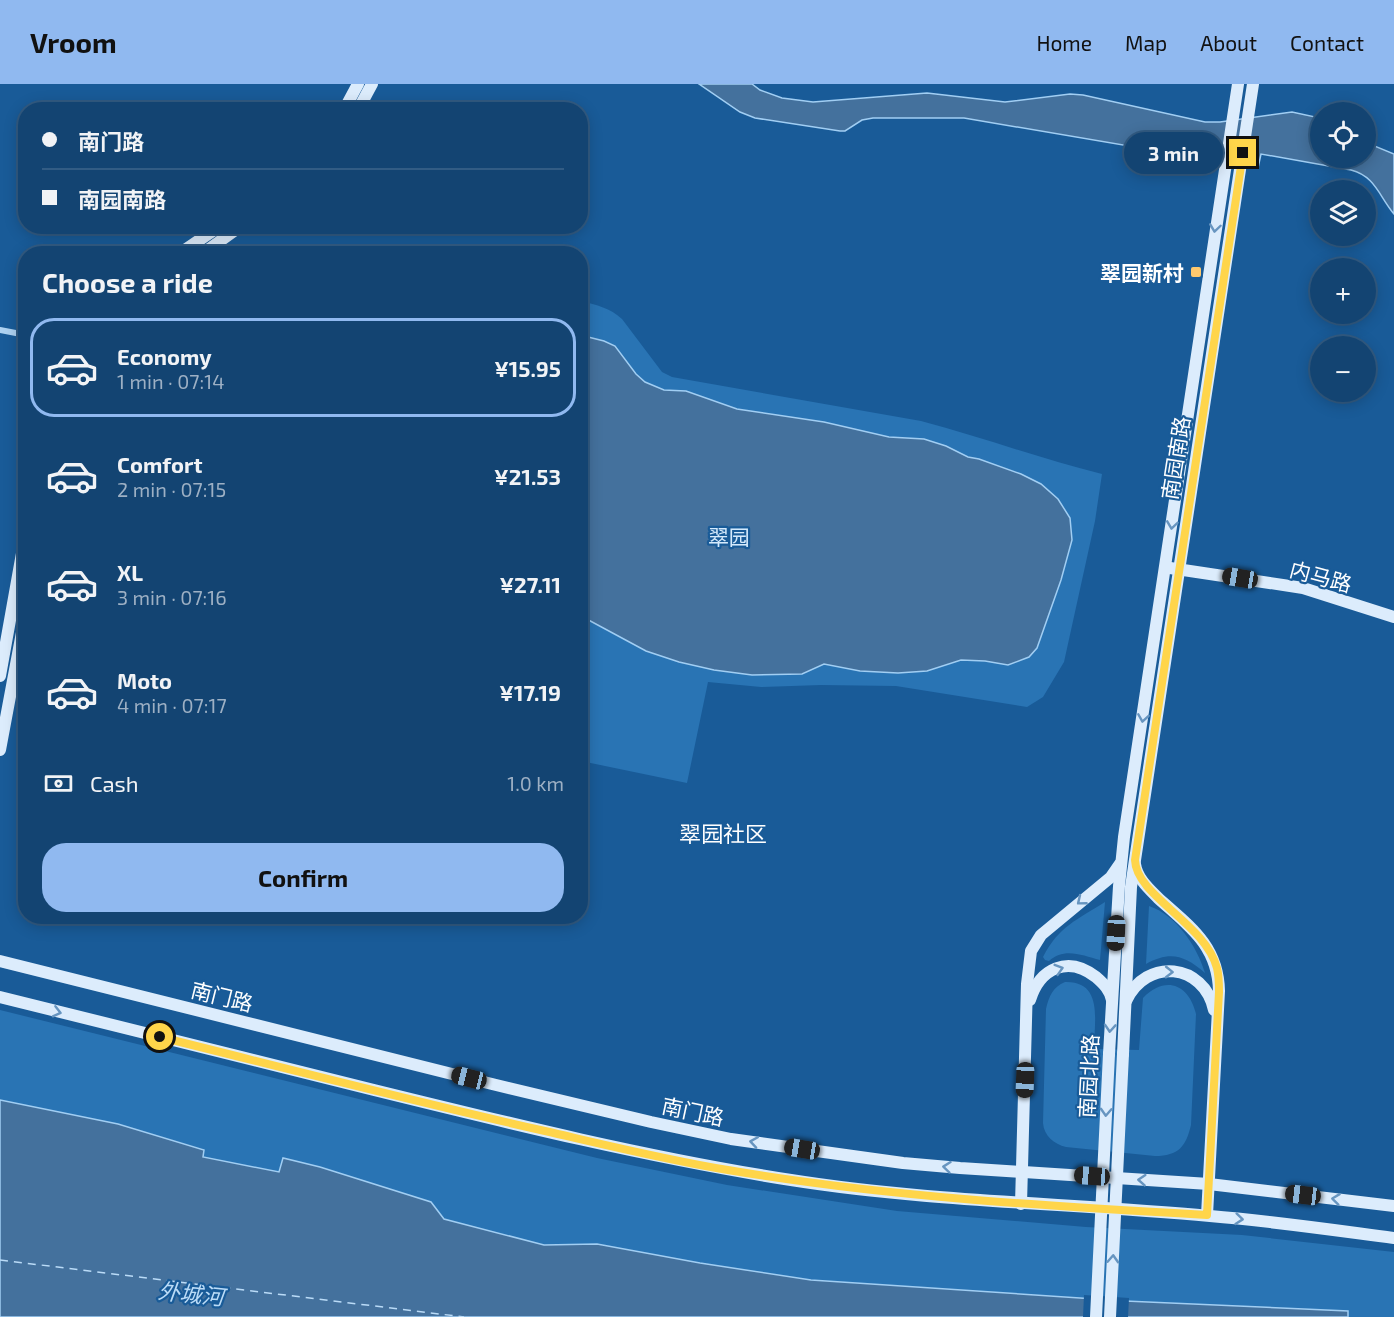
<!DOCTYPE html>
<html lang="en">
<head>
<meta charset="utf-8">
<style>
  :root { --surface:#134472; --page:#1c4b77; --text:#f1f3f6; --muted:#9db0c4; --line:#325c84; --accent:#90b9f0 }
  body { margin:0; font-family:"Exo 2","Noto Sans SC",sans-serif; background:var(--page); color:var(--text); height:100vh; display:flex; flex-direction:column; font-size:22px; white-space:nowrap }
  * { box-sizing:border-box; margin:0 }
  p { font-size:20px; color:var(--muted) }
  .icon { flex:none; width:33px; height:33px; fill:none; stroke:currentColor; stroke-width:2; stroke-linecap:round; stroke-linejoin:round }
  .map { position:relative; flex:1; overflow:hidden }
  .details { position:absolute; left:18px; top:162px; width:570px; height:678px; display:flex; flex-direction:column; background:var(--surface); border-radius:24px; box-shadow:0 3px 15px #0003,0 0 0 2px var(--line) }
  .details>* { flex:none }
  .top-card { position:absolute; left:18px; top:18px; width:570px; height:132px; border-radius:24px; box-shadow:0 3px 15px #0003,0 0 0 2px var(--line); display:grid; align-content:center; height:132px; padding:0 24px; background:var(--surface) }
  .fabs { position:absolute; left:1310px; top:18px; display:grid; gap:12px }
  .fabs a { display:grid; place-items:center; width:66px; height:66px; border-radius:50%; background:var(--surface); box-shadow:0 3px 15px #0003,0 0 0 2px var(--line); font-size:30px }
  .end { position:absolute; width:27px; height:27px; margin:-14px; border:8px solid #ffd54a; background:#111; box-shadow:0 0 0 3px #111 }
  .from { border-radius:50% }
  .bubble { position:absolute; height:42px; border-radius:21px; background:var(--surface); box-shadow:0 3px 15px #0003,0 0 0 2px var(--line); font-size:20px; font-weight:700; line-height:42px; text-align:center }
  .car { position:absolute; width:18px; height:36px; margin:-18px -9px; border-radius:8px; box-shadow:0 0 4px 2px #0007; background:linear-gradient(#222 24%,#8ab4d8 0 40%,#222 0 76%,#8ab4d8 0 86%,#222 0) }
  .top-card b { display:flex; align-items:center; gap:21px; height:57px; font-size:22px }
  .top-card b+b { border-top:2px solid var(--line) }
  .top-card i { width:15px; height:15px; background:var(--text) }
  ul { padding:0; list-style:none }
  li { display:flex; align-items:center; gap:18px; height:99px; margin:0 12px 9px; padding:0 12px; border:3px solid transparent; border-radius:24px }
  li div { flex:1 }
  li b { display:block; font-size:22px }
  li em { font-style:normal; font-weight:700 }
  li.current { border-color:var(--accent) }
  li>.icon { width:54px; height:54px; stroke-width:1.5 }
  h2 { padding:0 24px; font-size:27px; line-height:72px }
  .pay { display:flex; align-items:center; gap:15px; height:66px; padding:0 24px; font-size:22px }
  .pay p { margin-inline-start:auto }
  .primary-button { display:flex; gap:12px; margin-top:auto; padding:12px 24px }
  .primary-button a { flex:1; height:69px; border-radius:24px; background:var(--accent); color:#111; font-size:24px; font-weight:700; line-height:69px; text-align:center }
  header { display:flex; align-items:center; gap:36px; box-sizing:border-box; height:84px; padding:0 30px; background:var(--accent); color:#111 }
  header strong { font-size:28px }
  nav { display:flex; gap:33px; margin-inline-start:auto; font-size:21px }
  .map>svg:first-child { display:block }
  .green { fill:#2974b4 }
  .water { fill:#44719d; stroke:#a1cef3; stroke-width:1.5 }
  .pier { fill:#195b98 }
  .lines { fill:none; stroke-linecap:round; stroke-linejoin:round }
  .ferry { stroke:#badbf7; stroke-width:1.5; stroke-dasharray:8 6; stroke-linecap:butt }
  .street { stroke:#aed2f1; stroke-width:6 }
  .secondary { stroke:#dcecfc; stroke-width:12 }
  .secondary-bridge { stroke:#dcecfc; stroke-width:12 }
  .oneway { stroke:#6795c0 }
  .route { stroke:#ffd54a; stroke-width:8 }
  .poi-dot { fill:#ffc96e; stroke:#195b98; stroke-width:2 }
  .labels { text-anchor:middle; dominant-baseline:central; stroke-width:4.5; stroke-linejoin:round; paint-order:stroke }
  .poi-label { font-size:21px; font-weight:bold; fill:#fff; stroke:#195b98; text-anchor:end }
  .street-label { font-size:21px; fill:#fff; stroke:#195b98 }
  .park-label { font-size:21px; fill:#d5eafc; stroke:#195b98 }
  .neighbourhood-label { font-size:22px; fill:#fff; stroke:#195b98 }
  .water-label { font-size:22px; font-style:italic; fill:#badbf7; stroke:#195b98 }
</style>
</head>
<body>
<header>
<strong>Vroom</strong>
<nav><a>Home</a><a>Map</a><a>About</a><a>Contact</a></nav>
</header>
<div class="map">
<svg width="1394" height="1233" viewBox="0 0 1394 1233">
  <rect width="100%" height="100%" fill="#195b98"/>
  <!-- green -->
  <g class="green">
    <path d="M581,217C597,221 610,224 622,235L662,288L672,293L921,337C982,353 1041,375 1102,390L1095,437L1064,578L1043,613L1027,623L896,602L821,601L761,603L708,598L687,699L581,677Z"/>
    <path d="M1105,818L1100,876C1082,871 1064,863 1049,877L1045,876L1043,873C1059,842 1077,836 1105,818Z"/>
    <path d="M1149,822C1176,831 1197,862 1205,889C1184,871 1170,867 1146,880Z"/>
    <path d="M1065,898C1104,897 1094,938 1094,965L1139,966L1143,914C1165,891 1189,900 1196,930L1191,1041C1186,1062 1179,1072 1155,1072L1066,1063C1054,1060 1044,1052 1043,1039L1046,925C1049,912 1053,903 1065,898Z"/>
    <polygon points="0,926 597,1074 727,1101 897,1127 1086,1143 1242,1151 1394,1168 1394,1233 1348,1233 1348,1227 1125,1217 811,1196 700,1179 597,1160 544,1161 444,1135 431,1118 320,1083 283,1074 279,1088 203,1073 203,1065 118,1040 0,1016"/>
  </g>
  <!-- water -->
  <g class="water">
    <path d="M699,0H752L760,6L782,14L813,18L927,9L1005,18L1070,10L1083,11L1205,38H1220L1292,28L1320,34V74H1365V58L1394,70V130C1379,112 1375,92 1351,86L1261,70L1258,84L964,34H873L862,36L845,47H840L755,34L740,28Z"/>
    <polygon points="580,251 604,257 615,262 636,290 645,298 664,306 686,307 737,325 824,338 889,353 924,355 946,362 968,373 979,375 1021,390 1041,400 1058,415 1070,434 1072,456 1061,496 1037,564 1029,573 1008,581 985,577 961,576 927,587 898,589 860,587 824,580 802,590 752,591 714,586 679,578 646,567 581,532"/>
    <polygon points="0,1016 118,1040 204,1066 203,1073 279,1088 283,1074 320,1083 431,1118 444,1135 544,1161 597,1160 700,1179 811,1196 1125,1217 1348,1227 1348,1233 0,1233"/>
  </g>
  <!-- pier -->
  <polygon class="pier" points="1084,1211 1129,1214 1128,1233 1083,1233"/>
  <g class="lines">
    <!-- ferry -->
    <polyline class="ferry" points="0,1176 464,1233"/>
    <!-- street -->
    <polyline class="street" points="0,246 26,251"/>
    <!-- secondary -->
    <g class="secondary">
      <polyline points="344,26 358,0"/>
      <polyline points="358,26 372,0"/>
      <polyline points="179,170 220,142"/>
      <polyline points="202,170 241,142"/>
      <polyline points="1170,484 1303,504 1394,533"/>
      <polyline points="0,592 26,447"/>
      <polyline points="0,666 26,527"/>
      <path d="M1135,780C1137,794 1148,804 1158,814C1189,842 1218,861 1219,907L1207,1131"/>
      <polyline points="0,877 492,1000 651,1038 731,1055 903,1079 960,1084 1209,1100 1394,1122"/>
      <path d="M0,913C124,944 249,975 374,1006C512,1040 650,1074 791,1096C930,1118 1070,1119 1210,1132C1272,1137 1333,1146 1394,1154"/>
      <path d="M1030,916C1040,884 1068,871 1096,893C1104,900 1110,906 1112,916"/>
      <path d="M1126,917C1146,873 1204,879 1214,926"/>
      <polyline points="1109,970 1119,802 1124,753 1238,0"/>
      <polyline points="1123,970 1131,803 1135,776 1253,0"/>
      <polyline points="1021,1120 1027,900 1031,867 1041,851 1111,793 1120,780"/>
    </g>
    <!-- secondary-bridge -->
    <g class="secondary-bridge">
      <polyline points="1096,1233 1109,970"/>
      <polyline points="1110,1233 1123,970"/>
    </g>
  </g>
  <!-- one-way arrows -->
  <defs><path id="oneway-chevron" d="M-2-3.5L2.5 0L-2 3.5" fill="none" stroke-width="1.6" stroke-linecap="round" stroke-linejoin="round" transform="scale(1.5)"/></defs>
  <g class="oneway">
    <use href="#oneway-chevron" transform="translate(1215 144) rotate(98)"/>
    <use href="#oneway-chevron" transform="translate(1172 441) rotate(98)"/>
    <use href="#oneway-chevron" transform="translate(1143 634) rotate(99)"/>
    <use href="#oneway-chevron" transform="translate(1081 817) rotate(141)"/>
    <use href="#oneway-chevron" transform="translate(1059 885) rotate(-17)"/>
    <use href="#oneway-chevron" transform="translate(1169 888) rotate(1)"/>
    <use href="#oneway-chevron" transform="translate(57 928) rotate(14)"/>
    <use href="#oneway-chevron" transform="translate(1110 944) rotate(94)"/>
    <use href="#oneway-chevron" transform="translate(1106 1028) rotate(93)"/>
    <use href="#oneway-chevron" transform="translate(754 1058) rotate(-171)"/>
    <use href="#oneway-chevron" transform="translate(947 1083) rotate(-174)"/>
    <use href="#oneway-chevron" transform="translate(1142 1096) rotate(-176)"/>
    <use href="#oneway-chevron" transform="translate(1336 1115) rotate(-173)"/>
    <use href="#oneway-chevron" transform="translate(1239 1135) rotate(6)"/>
    <use href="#oneway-chevron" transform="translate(1113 1175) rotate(-87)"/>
  </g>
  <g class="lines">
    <!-- route -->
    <path class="route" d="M160,953C289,985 416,1018 545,1047C606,1061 667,1076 728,1086C887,1113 1047,1122 1207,1131L1219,908C1219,900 1219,892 1217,884C1205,839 1136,812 1135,776L1243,69"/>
  </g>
  <!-- markers -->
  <rect class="poi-dot" x="1190" y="182" width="12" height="12" rx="3"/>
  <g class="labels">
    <!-- poi labels -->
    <g class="poi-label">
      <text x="1184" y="188">翠园新村</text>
    </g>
    <!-- street labels -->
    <g class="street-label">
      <text transform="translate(1175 374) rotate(-81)">南园南路</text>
      <text transform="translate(1321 492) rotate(15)">内马路</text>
      <text transform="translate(222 912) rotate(14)">南门路</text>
      <text transform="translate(1088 992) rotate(-87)">南园北路</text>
      <text transform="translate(693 1027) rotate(12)">南门路</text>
    </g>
    <!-- park labels -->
    <g class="park-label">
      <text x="729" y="452">翠园</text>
    </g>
    <!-- neighbourhood labels -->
    <g class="neighbourhood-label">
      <text x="723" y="749">翠园社区</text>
    </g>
    <!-- water labels -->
    <g class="water-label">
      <text transform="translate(191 1209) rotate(6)">外城河</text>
    </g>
  </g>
</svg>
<div class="fabs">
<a><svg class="icon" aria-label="locate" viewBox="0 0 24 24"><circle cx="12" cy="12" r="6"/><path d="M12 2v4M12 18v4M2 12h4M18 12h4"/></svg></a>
<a><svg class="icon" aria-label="layers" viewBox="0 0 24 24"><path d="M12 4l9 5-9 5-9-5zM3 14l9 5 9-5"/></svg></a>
<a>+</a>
<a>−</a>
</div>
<i class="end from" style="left:160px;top:953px"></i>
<i class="end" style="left:1243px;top:69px"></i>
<div class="bubble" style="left:1124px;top:48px;width:99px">3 min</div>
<i class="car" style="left:1240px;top:494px;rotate:279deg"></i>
<i class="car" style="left:1116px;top:849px;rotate:183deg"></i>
<i class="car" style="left:469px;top:994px;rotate:284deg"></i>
<i class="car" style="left:1025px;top:996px;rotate:182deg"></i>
<i class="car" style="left:802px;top:1065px;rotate:279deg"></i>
<i class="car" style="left:1092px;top:1092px;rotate:274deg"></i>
<i class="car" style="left:1303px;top:1111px;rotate:277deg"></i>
<div class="top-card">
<b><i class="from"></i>南门路</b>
<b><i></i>南园南路</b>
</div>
<section class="details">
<h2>Choose a ride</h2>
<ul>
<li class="current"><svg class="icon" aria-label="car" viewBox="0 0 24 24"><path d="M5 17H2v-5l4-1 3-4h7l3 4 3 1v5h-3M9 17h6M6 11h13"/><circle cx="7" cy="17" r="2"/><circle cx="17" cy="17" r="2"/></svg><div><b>Economy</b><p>1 min · 07:14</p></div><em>¥15.95</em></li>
<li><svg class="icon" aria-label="car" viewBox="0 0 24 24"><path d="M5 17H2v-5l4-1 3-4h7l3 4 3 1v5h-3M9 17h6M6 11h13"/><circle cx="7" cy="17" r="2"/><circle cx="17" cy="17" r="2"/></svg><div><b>Comfort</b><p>2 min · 07:15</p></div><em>¥21.53</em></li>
<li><svg class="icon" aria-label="car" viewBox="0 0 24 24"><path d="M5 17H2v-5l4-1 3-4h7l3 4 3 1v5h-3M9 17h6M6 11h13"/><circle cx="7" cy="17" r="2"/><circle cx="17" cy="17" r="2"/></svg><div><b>XL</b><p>3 min · 07:16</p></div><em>¥27.11</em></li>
<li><svg class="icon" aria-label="car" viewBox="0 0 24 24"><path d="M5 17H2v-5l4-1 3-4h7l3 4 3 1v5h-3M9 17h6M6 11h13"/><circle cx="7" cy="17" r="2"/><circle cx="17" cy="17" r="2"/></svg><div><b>Moto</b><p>4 min · 07:17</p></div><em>¥17.19</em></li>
</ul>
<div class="pay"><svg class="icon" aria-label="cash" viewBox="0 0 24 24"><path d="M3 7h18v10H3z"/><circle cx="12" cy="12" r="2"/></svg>Cash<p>1.0 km</p></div>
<div class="primary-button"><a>Confirm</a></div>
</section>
</div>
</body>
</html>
